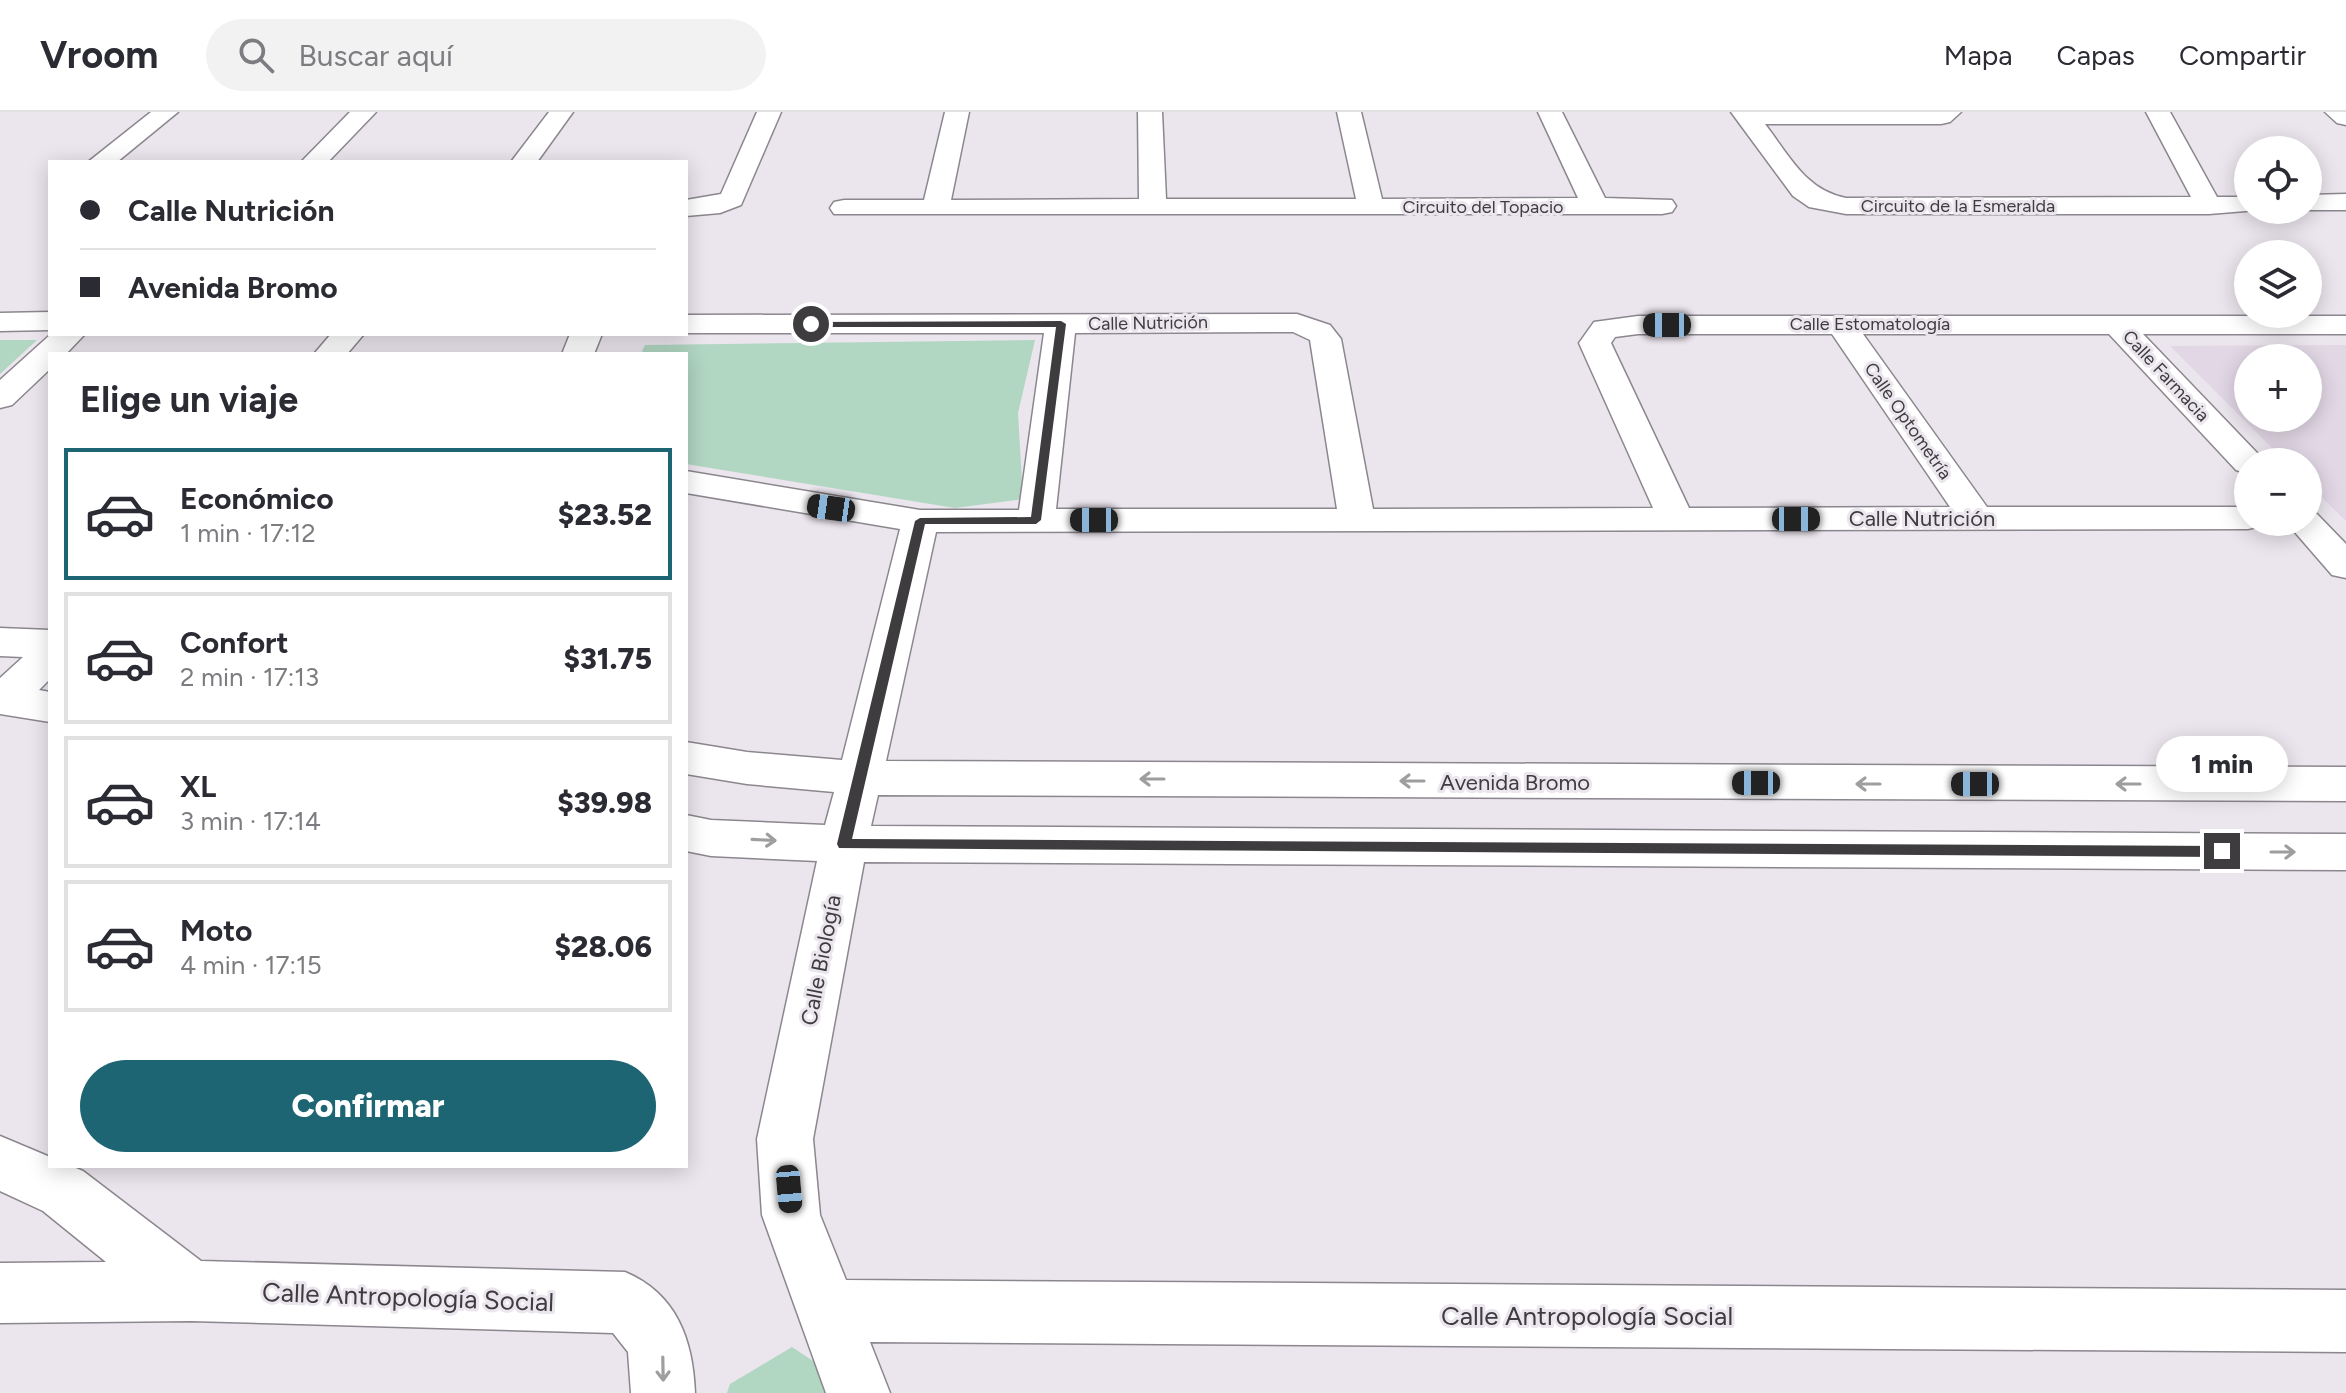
<!DOCTYPE html>
<html lang="es">
<head>
<meta charset="utf-8">
<style>
  :root { --surface:#fff; --page:#f2f2f3; --text:#2b2b33; --muted:#7c7c81; --line:#e1e1e2; --accent:#1d6573 }
  body { margin:0; font-family:Figtree,sans-serif; background:var(--page); color:var(--text); height:100vh; display:flex; flex-direction:column; font-size:30px; white-space:nowrap }
  * { box-sizing:border-box; margin:0 }
  p { font-size:26px; color:var(--muted) }
  .icon { flex:none; width:44px; height:44px; fill:none; stroke:currentColor; stroke-width:2; stroke-linecap:round; stroke-linejoin:round }
  .map { position:relative; flex:1; overflow:hidden }
  .sheet { position:absolute; left:48px; top:240px; width:640px; height:816px; display:flex; flex-direction:column; background:var(--surface); border-radius:0px; box-shadow:0 4px 20px #0003 }
  .sheet>* { flex:none }
  .hud { position:absolute; left:48px; top:48px; width:640px; height:176px; border-radius:0px; box-shadow:0 4px 20px #0003; display:grid; align-content:center; height:176px; padding:0 32px; background:var(--surface) }
  .tools { position:absolute; left:2234px; top:24px; display:grid; gap:16px }
  .tools a { display:grid; place-items:center; width:88px; height:88px; border-radius:50%; background:var(--surface); box-shadow:0 4px 20px #0003; font-size:40px }
  .end { position:absolute; width:36px; height:36px; margin:-18px; border:10px solid #3e3c3f; background:#fff; box-shadow:0 0 0 4px #fff }
  .from { border-radius:50% }
  .bubble { position:absolute; height:56px; border-radius:28px; background:var(--surface); box-shadow:0 4px 20px #0003; font-size:26px; font-weight:800; line-height:56px; text-align:center }
  .car { position:absolute; width:24px; height:48px; margin:-24px -12px; border-radius:10px; box-shadow:0 0 6px 2px #0007; background:linear-gradient(#222 24%,#8ab4d8 0 40%,#222 0 76%,#8ab4d8 0 86%,#222 0) }
  .hud b { display:flex; align-items:center; gap:28px; height:76px; font-size:30px }
  .hud b+b { border-top:2px solid var(--line) }
  .hud i { width:20px; height:20px; background:var(--text) }
  ul { padding:0; list-style:none }
  li { display:flex; align-items:center; gap:24px; height:132px; margin:0 16px 12px; padding:0 16px; border:4px solid var(--line); border-radius:0px }
  li div { flex:1 }
  li b { display:block; font-size:30px }
  li em { font-style:normal; font-weight:800 }
  li.current { border-color:var(--accent) }
  li>.icon { width:72px; height:72px; stroke-width:1.5 }
  h2 { padding:0 32px; font-size:36px; line-height:96px }
  .primary-button { display:flex; gap:16px; margin-top:auto; padding:16px 32px }
  .primary-button a { flex:1; height:92px; border-radius:48px; background:var(--accent); color:#fff; font-size:32px; font-weight:800; line-height:92px; text-align:center }
  header { display:flex; align-items:center; gap:48px; box-sizing:border-box; height:112px; padding:0 40px; background:var(--surface); border-bottom:2px solid var(--line) }
  header strong { font-size:38px }
  nav { display:flex; gap:44px; margin-inline-start:auto; font-size:28px }
  .search { width:560px; height:72px; background:var(--page); display:flex; align-items:center; gap:20px; box-sizing:border-box; padding:0 28px; border-radius:44px; color:var(--muted); font-size:30px }
  .map>svg:first-child { display:block }
  .built { fill:#e2d7e5; fill-rule:evenodd }
  .green { fill:#b1d6c2 }
  .lines { fill:none; stroke-linecap:round; stroke-linejoin:round }
  .minor-casing { stroke:#8c868e; stroke-width:3 }
  .minor { fill:#fff; fill-rule:evenodd }
  .oneway { stroke:#9e9e9f }
  .route { fill:#3e3c3f }
  .labels { text-anchor:middle; dominant-baseline:central; stroke-width:6; stroke-linejoin:round; paint-order:stroke }
  .far-street-label { font-size:18px; fill:#3e3c3f; stroke:#ebe5ed }
  .street-label { font-size:22px; fill:#3e3c3f; stroke:#ebe5ed }
  .near-street-label { font-size:26px; fill:#3e3c3f; stroke:#ebe5ed }
</style>
</head>
<body>
<header>
<strong>Vroom</strong>
<div class="search"><svg class="icon" aria-label="search" viewBox="0 0 24 24"><circle cx="10" cy="10" r="6"/><path d="M15 15l6 6"/></svg>Buscar aquí</div>
<nav><a>Mapa</a><a>Capas</a><a>Compartir</a></nav>
</header>
<div class="map">
<svg width="2346" height="1281" viewBox="0 0 2346 1281">
  <rect width="100%" height="100%" fill="#ebe5ed"/>
  <!-- built -->
  <path class="built" d="M2346,233V409L2308,372V350H2286L2170,234ZM2248,246H2308V306H2248Z"/>
  <!-- green -->
  <g class="green">
    <polygon points="0,228 37,228 0,262"/>
    <polygon points="1035,228 1018,301 1023,387 955,396 686,352 686,242 641,242 645,233"/>
    <polygon points="792,1235 831,1261 838,1281 727,1281 730,1272"/>
  </g>
  <g class="lines">
    <!-- minor casing -->
    <g class="minor-casing">
      <g id="minor">
        <polygon points="151,0 178,0 117,50 88,50"/>
        <polygon points="350,0 376,0 328,50 301,50"/>
        <polygon points="549,0 573,0 537,50 511,50"/>
        <polygon points="757,0 781,0 741,93 720,101 686,104 686,88 721,82"/>
        <polygon points="945,0 969,0 951,88 1139,87 1138,0 1162,0 1166,87 1356,87 1337,0 1361,0 1382,87 1578,86 1538,0 1562,0 1605,86 1672,88 1676,94 1672,100 1662,102 834,102 830,96 834,90 844,88 924,88"/>
        <path d="M1731,0H1961L1950,10L1941,12H1765C1789,43 1805,78 1846,86L2191,85L2146,0H2170L2217,85H2248V98H2258L2209,102H1846L1809,95L1793,84Z"/>
        <polygon points="2325,0 2346,0 2346,13 2337,11"/>
        <polygon points="2346,82 2346,98 2304,98 2308,98 2308,83"/>
        <polygon points="50,200 50,218 0,219 0,201"/>
        <path d="M1297,202L1330,213L1341,227L1373,397L1653,396L1579,231L1594,210L1638,204H2346V222H2143L2260,344L2265,350H2248V362L2236,358L2109,222H1863L1987,395H2248V410H2264L2261,414L2248,417L936,420L886,649L2346,655V689L878,683L871,714L2346,722V758L864,750L813,1027L820,1103L846,1168L2346,1178V1240L870,1230L890,1281H826L762,1103L757,1027L817,749L711,744L686,739V703L711,708L825,713L834,680L747,672L686,662V630L747,640L842,648L900,417L686,381V359L920,398H1019L1044,221H686V203ZM1293,220L1310,228L1337,397H1056L1075,221ZM1638,222H1832L1950,395L1689,396L1611,231L1615,225Z"/>
        <polygon points="51,222 85,222 66,242 50,242 50,257 12,293 0,296 0,268"/>
        <polygon points="331,222 364,222 347,242 314,242"/>
        <polygon points="570,222 602,222 594,242 562,242"/>
        <polygon points="2308,400 2317,402 2346,432 2346,466 2332,463 2286,410 2308,410"/>
        <polygon points="0,516 50,518 50,567 39,578 50,580 50,610 0,602 0,566 23,545 0,544"/>
        <path d="M0,1024L50,1045V1054H71L83,1059L201,1149L625,1160C677,1182 693,1228 695,1281H631L628,1240L613,1221L191,1209L0,1211V1151L106,1150L43,1099L0,1079Z"/>
      </g>
    </g>
    <!-- minor -->
    <use href="#minor" class="minor"/>
  </g>
  <!-- one-way arrows -->
  <defs><path id="oneway-shaft" d="M-6 0H5M1.5-3L5.5 0L1.5 3" fill="none" stroke-width="1.6" stroke-linecap="round" stroke-linejoin="round" transform="scale(2)"/></defs>
  <g class="oneway">
    <use href="#oneway-shaft" transform="translate(1152 667) rotate(-180)"/>
    <use href="#oneway-shaft" transform="translate(1412 669) rotate(-180)"/>
    <use href="#oneway-shaft" transform="translate(1868 672) rotate(-180)"/>
    <use href="#oneway-shaft" transform="translate(2128 672) rotate(-180)"/>
    <use href="#oneway-shaft" transform="translate(764 728) rotate(3)"/>
    <use href="#oneway-shaft" transform="translate(2283 740)"/>
    <use href="#oneway-shaft" transform="translate(663 1257) rotate(89)"/>
  </g>
  <!-- route -->
  <polygon class="route" points="1061,209 1066,212 1041,408 1036,412 925,412 852,727 2222,734 2229,739 2222,745 839,736 837,732 915,409 920,406 1031,405 1056,215 811,215 806,212 811,210"/>
  <g class="labels">
    <!-- far-street labels -->
    <g class="far-street-label">
      <text x="1958" y="94">Circuito de la Esmeralda</text>
      <text x="1483" y="95">Circuito del Topacio</text>
      <text transform="translate(1148 211) rotate(-1)">Calle Nutrición</text>
      <text x="1870" y="212">Calle Estomatología</text>
      <text transform="translate(2166 264) rotate(47)">Calle Farmacia</text>
      <text transform="translate(1908 309) rotate(55)">Calle Optometría</text>
    </g>
    <!-- street labels -->
    <g class="street-label">
      <text x="1922" y="406">Calle Nutrición</text>
      <text x="1515" y="670">Avenida Bromo</text>
      <text transform="translate(821 848) rotate(-79)">Calle Biología</text>
    </g>
    <!-- near-street labels -->
    <g class="near-street-label">
      <text transform="translate(408 1185) rotate(2)">Calle Antropología Social</text>
      <text x="1587" y="1204">Calle Antropología Social</text>
    </g>
  </g>
</svg>
<div class="tools">
<a><svg class="icon" aria-label="locate" viewBox="0 0 24 24"><circle cx="12" cy="12" r="6"/><path d="M12 2v4M12 18v4M2 12h4M18 12h4"/></svg></a>
<a><svg class="icon" aria-label="layers" viewBox="0 0 24 24"><path d="M12 4l9 5-9 5-9-5zM3 14l9 5 9-5"/></svg></a>
<a>+</a>
<a>−</a>
</div>
<i class="end from" style="left:811px;top:212px"></i>
<i class="end" style="left:2222px;top:739px"></i>
<div class="bubble" style="left:2156px;top:624px;width:132px">1 min</div>
<i class="car" style="left:1667px;top:213px;rotate:270deg"></i>
<i class="car" style="left:831px;top:396px;rotate:278deg"></i>
<i class="car" style="left:1796px;top:407px;rotate:90deg"></i>
<i class="car" style="left:1094px;top:408px;rotate:270deg"></i>
<i class="car" style="left:1756px;top:671px;rotate:270deg"></i>
<i class="car" style="left:1975px;top:672px;rotate:270deg"></i>
<i class="car" style="left:789px;top:1077px;rotate:175deg"></i>
<div class="hud">
<b><i class="from"></i>Calle Nutrición</b>
<b><i></i>Avenida Bromo</b>
</div>
<section class="sheet">
<h2>Elige un viaje</h2>
<ul>
<li class="current"><svg class="icon" aria-label="car" viewBox="0 0 24 24"><path d="M5 17H2v-5l4-1 3-4h7l3 4 3 1v5h-3M9 17h6M6 11h13"/><circle cx="7" cy="17" r="2"/><circle cx="17" cy="17" r="2"/></svg><div><b>Económico</b><p>1 min · 17:12</p></div><em>$23.52</em></li>
<li><svg class="icon" aria-label="car" viewBox="0 0 24 24"><path d="M5 17H2v-5l4-1 3-4h7l3 4 3 1v5h-3M9 17h6M6 11h13"/><circle cx="7" cy="17" r="2"/><circle cx="17" cy="17" r="2"/></svg><div><b>Confort</b><p>2 min · 17:13</p></div><em>$31.75</em></li>
<li><svg class="icon" aria-label="car" viewBox="0 0 24 24"><path d="M5 17H2v-5l4-1 3-4h7l3 4 3 1v5h-3M9 17h6M6 11h13"/><circle cx="7" cy="17" r="2"/><circle cx="17" cy="17" r="2"/></svg><div><b>XL</b><p>3 min · 17:14</p></div><em>$39.98</em></li>
<li><svg class="icon" aria-label="car" viewBox="0 0 24 24"><path d="M5 17H2v-5l4-1 3-4h7l3 4 3 1v5h-3M9 17h6M6 11h13"/><circle cx="7" cy="17" r="2"/><circle cx="17" cy="17" r="2"/></svg><div><b>Moto</b><p>4 min · 17:15</p></div><em>$28.06</em></li>
</ul>
<div class="primary-button"><a>Confirmar</a></div>
</section>
</div>
</body>
</html>
